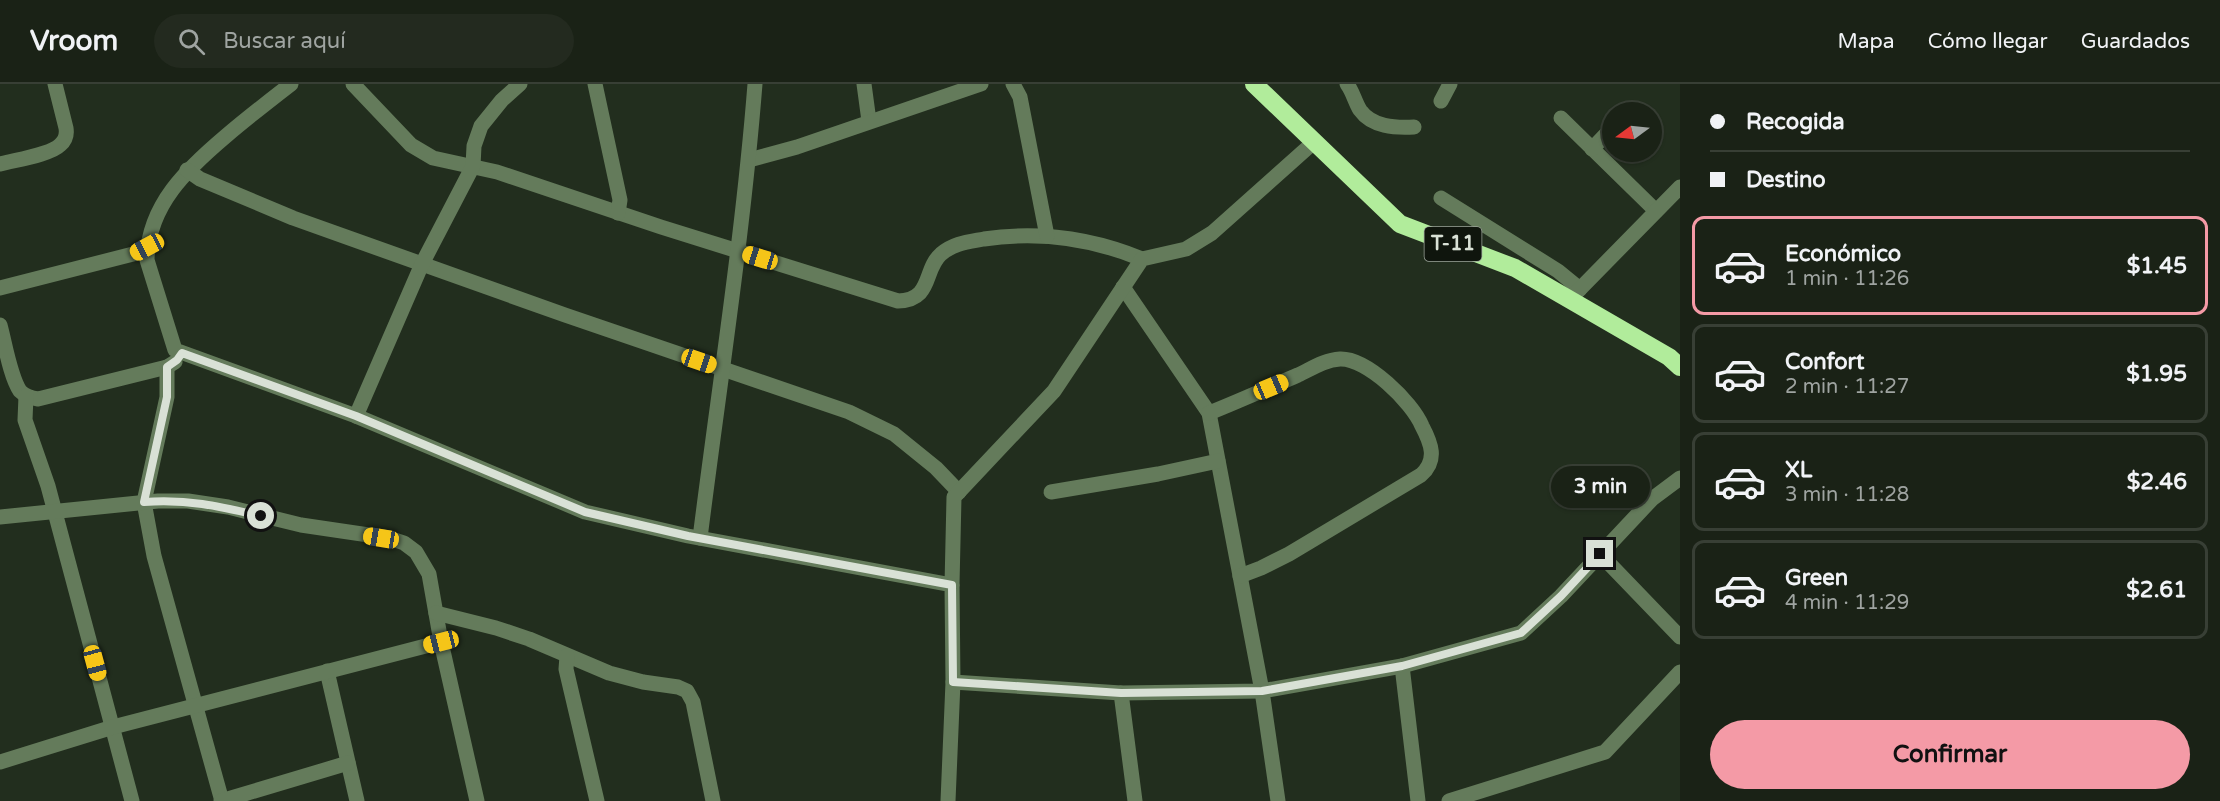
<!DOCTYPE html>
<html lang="es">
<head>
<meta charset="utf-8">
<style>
  :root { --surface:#1a2216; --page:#232a1f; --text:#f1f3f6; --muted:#9fa4a1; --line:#383f35; --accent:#f49aa6 }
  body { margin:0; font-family:"Varela Round",sans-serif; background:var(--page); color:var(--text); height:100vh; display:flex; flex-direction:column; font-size:22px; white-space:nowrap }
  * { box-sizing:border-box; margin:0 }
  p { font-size:20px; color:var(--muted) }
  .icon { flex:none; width:33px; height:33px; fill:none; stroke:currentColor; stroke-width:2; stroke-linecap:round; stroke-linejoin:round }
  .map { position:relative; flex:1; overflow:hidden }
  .details { display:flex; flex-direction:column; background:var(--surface); width:540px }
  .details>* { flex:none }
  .guide { display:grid; align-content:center; height:132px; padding:0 30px; background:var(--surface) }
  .needle { width:39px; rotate:255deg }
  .fabs { position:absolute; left:1602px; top:18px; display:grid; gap:12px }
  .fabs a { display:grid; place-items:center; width:60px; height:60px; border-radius:50%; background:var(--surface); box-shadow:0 2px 4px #0004,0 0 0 2px var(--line); font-size:30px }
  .end { position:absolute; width:27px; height:27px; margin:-14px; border:8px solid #d9e1d6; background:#111; box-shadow:0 0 0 3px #111 }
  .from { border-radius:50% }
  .bubble { position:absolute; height:42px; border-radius:21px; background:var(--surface); box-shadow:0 2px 4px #0004,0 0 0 2px var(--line); font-size:20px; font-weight:700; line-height:42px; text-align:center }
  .car { position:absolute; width:18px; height:36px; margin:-18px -9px; border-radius:8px; box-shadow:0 0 4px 2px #0007; background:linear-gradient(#f5c518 24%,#345 0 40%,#f5c518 0 76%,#345 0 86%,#f5c518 0) }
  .guide b { display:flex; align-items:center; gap:21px; height:57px; font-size:22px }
  .guide b+b { border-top:2px solid var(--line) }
  .guide i { width:15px; height:15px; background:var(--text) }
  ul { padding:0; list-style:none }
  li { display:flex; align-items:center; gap:18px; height:99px; margin:0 12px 9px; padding:0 18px; border:3px solid var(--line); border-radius:12px }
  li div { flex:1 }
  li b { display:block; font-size:22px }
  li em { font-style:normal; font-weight:700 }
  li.active { border-color:var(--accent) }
  li>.icon { width:54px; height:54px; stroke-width:1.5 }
  .cta { display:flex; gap:12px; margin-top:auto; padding:12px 30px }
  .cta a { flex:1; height:69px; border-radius:36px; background:var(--accent); color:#111; font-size:24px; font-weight:700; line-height:69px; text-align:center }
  header { display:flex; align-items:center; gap:36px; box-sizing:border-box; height:84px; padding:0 30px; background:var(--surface); border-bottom:2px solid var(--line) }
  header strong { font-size:28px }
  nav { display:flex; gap:33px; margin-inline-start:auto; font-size:21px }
  .search { width:420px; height:54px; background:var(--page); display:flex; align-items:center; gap:15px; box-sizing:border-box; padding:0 21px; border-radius:33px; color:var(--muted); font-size:22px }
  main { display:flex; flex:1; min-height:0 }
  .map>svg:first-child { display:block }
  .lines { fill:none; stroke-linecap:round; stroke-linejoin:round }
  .minor { stroke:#647b5b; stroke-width:15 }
  .highway { stroke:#b1ec9b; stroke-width:18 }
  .route { stroke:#d9e1d6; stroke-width:8 }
  .labels { text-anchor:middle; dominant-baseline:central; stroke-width:4.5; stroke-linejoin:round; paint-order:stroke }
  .shield { fill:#0f150d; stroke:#9ca49a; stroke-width:1.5 }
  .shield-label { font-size:20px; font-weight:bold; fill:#d9e1d6 }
</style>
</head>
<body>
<header>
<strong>Vroom</strong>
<div class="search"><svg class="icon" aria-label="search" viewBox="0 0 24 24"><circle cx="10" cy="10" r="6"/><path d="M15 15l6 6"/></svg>Buscar aquí</div>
<nav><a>Mapa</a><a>Cómo llegar</a><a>Guardados</a></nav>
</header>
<main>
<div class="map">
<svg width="1680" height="717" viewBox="0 0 1680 717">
  <rect width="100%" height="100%" fill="#222e1e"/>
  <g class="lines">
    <!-- minor -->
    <g class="minor">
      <path d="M291,0C269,17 247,34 226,52C187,85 148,121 147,176L175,266L356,332L585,428L688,452L952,501L953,598L1121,609L1262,607L1402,582L1521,549L1561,512L1652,415L1680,394"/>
      <path d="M353,0L411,61L433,74L497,88L661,143L898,217C933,216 923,186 941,170C954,159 968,158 984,155C1039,147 1091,154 1142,175"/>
      <polyline points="595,0 620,116 618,129"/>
      <polyline points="864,0 869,37"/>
      <polyline points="1013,0 1020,13 1047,152"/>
      <path d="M1347,0C1353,8 1355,18 1360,26C1372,43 1395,44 1414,43"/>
      <polyline points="1441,17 1450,0"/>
      <polyline points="1628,28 1630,26"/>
      <polyline points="1561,34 1656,127"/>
      <polyline points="1592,65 1612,44"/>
      <polyline points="749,76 797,63 981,0"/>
      <path d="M0,80C14,76 50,71 60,61C66,56 67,50 66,44L55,0"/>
      <polyline points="187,86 200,95 293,134 565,231 849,328 894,350 936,384 959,408"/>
      <polyline points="1441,114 1558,187 1580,205"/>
      <polyline points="1123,203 1209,329 1262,607 1278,717"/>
      <polyline points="0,204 137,169 147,163"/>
      <polyline points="1574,211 1680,103"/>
      <path d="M0,241C5,259 10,292 20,307C25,312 31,314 38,315L167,283L175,278"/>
      <polyline points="167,283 167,313 144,418 154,472 222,717"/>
      <polyline points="26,312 25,336 48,402 132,717"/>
      <path d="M1209,329C1239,317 1268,304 1298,291C1311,285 1324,276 1340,275C1367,274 1412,318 1422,342C1431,359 1438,376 1421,391L1289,470L1261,484L1240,492"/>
      <polyline points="356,332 422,180 473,82 474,62 481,42 502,16 520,0"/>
      <polyline points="1051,408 1158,390 1218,377"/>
      <polyline points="0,433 158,417 188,417 228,423 301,441 389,454 404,459 416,468 429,490 441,558 477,717"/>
      <path d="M700,454C719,303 743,152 755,0"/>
      <polyline points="1600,470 1680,553"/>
      <polyline points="952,501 954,413 1054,307 1142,175 1186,165 1212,149 1314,58"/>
      <polyline points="436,529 496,544 529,555 609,589 643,598 678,603 687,607 693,618 713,717"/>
      <polyline points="567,572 566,585 597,717"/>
      <polyline points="1402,582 1418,717"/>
      <polyline points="327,587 357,717"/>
      <polyline points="1121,609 1135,717"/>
      <polyline points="0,678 113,643 441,558"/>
      <polyline points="221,717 348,679"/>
      <polyline points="948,717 953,598"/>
      <polyline points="1449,717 1605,668 1680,588"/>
    </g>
    <!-- highway -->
    <polyline class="highway" points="1254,0 1400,140 1515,184 1669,273 1680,283"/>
  </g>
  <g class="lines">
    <!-- route -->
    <path class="route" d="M261,432C218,422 189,415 144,418L167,313V283L177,276L182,269L356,332L585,428L688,452L952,501L953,598L1121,609L1262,607L1402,582L1521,549L1561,512L1600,470"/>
  </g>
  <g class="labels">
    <!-- shield labels -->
    <rect class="shield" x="1424.5" y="143" width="57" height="34" rx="4.5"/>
    <g class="shield-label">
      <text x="1453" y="160">T-11</text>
    </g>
  </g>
</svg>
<div class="fabs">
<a><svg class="needle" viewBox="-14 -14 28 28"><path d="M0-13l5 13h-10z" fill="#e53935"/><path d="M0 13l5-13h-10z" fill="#9fa4a1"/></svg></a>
</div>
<i class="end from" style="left:261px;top:432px"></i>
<i class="end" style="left:1600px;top:470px"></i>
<div class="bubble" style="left:1551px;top:382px;width:99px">3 min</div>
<i class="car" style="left:147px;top:163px;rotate:242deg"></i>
<i class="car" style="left:760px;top:174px;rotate:287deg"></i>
<i class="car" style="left:699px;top:277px;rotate:109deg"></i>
<i class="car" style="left:1271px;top:303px;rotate:67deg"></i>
<i class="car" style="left:381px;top:454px;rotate:279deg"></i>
<i class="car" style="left:441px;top:558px;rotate:256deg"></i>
<i class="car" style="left:95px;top:579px;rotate:165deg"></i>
</div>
<section class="details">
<div class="guide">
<b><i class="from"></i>Recogida</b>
<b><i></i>Destino</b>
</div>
<ul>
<li class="active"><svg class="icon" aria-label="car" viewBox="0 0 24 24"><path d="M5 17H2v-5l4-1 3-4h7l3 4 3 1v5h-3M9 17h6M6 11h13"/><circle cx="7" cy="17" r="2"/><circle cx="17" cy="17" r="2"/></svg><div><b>Económico</b><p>1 min · 11:26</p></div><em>$1.45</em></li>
<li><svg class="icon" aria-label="car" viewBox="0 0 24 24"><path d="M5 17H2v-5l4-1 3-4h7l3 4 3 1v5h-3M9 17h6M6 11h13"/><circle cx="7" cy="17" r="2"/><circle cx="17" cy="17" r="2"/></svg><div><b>Confort</b><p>2 min · 11:27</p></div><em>$1.95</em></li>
<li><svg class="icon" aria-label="car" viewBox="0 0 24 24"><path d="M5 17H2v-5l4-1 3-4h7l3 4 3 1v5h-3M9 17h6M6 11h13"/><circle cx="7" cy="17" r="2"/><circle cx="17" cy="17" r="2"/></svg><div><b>XL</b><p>3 min · 11:28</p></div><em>$2.46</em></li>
<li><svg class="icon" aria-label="car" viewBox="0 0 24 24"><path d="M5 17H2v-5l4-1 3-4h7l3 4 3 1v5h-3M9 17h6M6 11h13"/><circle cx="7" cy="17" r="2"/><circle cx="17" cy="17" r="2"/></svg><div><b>Green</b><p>4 min · 11:29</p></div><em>$2.61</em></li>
</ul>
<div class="cta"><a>Confirmar</a></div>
</section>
</main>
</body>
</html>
